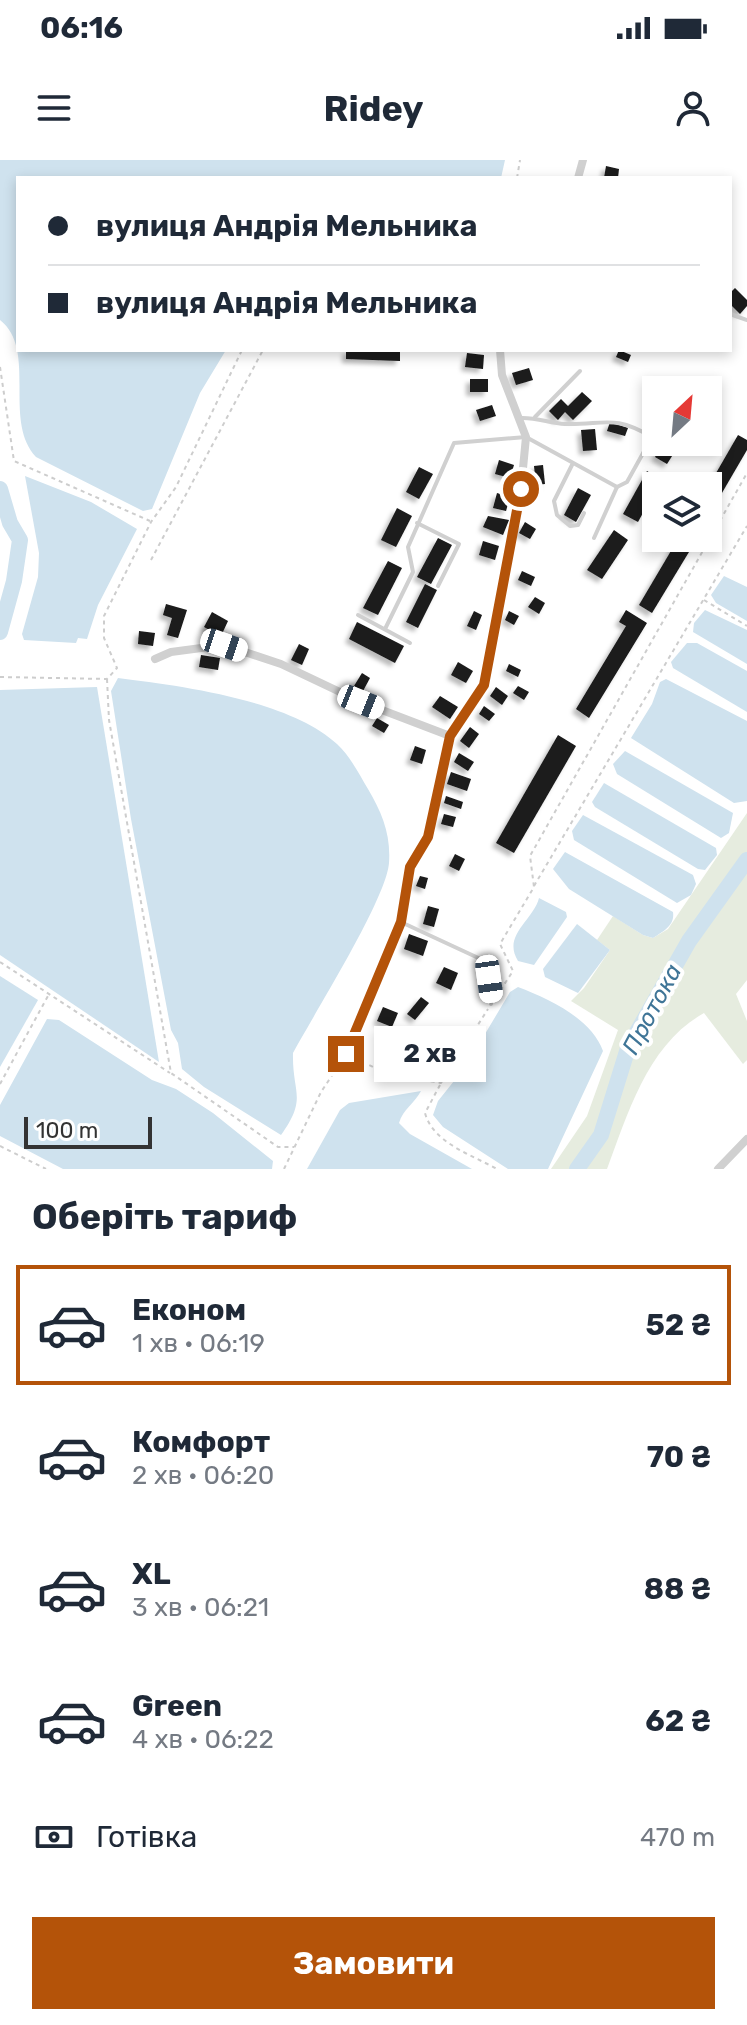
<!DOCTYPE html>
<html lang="uk">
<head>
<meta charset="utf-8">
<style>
  :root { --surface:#fff; --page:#f2f2f3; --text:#1f2937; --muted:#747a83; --line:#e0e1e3; --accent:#b45309 }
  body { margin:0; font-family:Rubik,sans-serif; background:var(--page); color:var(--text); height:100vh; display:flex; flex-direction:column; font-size:30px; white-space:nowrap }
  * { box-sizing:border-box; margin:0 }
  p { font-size:26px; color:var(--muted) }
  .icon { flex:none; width:44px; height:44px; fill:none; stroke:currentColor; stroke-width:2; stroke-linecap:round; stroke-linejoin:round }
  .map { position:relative; height:1009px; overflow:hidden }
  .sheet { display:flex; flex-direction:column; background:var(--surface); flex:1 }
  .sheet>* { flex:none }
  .top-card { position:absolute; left:16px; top:16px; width:716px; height:176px; border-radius:0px; box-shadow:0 4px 12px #0003; display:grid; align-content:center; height:176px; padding:0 32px; background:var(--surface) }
  .needle { width:52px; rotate:26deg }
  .controls { position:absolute; left:642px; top:216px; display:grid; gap:16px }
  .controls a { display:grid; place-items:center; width:80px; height:80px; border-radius:0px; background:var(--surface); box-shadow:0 4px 12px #0003; font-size:40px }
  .scale { position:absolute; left:24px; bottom:20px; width:128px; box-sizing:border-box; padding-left:8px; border:4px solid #333; border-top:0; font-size:22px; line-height:28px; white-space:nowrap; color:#333; -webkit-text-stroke:6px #fff; paint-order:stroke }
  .end { position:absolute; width:36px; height:36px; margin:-18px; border:10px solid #b45309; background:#fff; box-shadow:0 0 0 4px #fff }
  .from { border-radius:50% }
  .bubble { position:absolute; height:56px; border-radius:0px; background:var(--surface); box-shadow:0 4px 12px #0003; font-size:26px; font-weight:700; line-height:56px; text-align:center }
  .car { position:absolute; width:24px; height:48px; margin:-24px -12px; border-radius:10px; box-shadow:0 0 6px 2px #0007; background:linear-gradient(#fff 24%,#345 0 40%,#fff 0 76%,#345 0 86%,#fff 0) }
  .top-card b { display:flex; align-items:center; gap:28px; height:76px; font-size:30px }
  .top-card b+b { border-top:2px solid var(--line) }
  .top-card i { width:20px; height:20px; background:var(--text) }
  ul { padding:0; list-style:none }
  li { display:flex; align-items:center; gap:24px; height:120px; margin:0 16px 12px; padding:0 16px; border:4px solid transparent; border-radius:0px }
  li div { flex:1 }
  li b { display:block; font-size:30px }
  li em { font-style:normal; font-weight:700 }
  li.current { border-color:var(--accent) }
  li>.icon { width:72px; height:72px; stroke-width:1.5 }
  h2 { padding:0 32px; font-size:36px; line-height:96px }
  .pay { display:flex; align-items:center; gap:20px; height:88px; padding:0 32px; font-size:30px }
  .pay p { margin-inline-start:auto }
  .button { display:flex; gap:16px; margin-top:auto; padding:16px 32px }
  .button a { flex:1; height:92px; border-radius:0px; background:var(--accent); color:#fff; font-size:32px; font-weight:700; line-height:92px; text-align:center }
  .status { display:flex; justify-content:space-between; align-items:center; height:56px; padding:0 40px; background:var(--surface); direction:ltr }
  .status svg { height:22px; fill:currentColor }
  header { display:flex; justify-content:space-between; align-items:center; height:104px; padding:0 32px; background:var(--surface); font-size:36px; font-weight:700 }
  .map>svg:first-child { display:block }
  .green { fill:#e6ecdf }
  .water { fill:#cfe2ee }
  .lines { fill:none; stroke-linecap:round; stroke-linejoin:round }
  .river { stroke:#cfe2ee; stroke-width:16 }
  .building { fill:#1a1a1a; filter:url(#shadow) }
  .path { stroke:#cdcdcd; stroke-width:2; stroke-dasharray:4 4; stroke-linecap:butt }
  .service { stroke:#d0d0d0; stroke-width:4 }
  .minor { stroke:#d0d0d0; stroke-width:8 }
  .route { stroke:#b45309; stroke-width:10 }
  .labels { text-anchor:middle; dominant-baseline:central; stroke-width:8; stroke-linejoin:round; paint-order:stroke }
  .water-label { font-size:24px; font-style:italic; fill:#3f7597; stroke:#fff }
</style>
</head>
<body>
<div class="status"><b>06:16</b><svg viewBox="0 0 49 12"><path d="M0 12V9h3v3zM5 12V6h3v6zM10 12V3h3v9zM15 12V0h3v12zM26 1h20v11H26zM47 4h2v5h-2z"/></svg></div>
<header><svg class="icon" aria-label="menu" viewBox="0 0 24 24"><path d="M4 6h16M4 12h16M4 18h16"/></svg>Ridey<svg class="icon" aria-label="person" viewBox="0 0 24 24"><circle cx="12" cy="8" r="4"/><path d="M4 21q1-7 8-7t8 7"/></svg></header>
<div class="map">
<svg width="747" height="1009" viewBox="0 0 747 1009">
  <defs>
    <filter id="shadow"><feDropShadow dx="-4" dy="4" stdDeviation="2" flood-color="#0004"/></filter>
  </defs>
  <rect width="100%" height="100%" fill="#fff"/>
  <!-- green -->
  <path class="green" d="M747,653V820L736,834L747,861V900L743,904L704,853C648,884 628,953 607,1009H551L587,956L618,870L571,841L584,828L610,790L597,780L613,756L643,775L653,778L668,769Z"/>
  <!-- water -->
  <g class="water">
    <path d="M0,0H505L501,18H18V190H226L200,233L152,349L143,351L36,297C2,261 38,190 0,160Z"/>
    <polygon points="25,316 91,342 137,369 98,445 87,479 78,478 76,483 24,480 22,474 38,417 39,393"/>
    <polygon points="724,416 747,427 747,461 716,443 711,435"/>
    <polygon points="705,450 747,470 747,504 693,472 694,463"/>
    <polygon points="687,483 697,483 747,511 747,552 673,508 671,502"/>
    <path d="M118,518C182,526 289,540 337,584C350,596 359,614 368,629C382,653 391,674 389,703C386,740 314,854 293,893C292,934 308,937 281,975L204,927L182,909L178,883L171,870L131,659L111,531Z"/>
    <polygon points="666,519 747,561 747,641 734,643 631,578 652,544 660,522"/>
    <polygon points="97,527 159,902 0,795 0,530"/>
    <polygon points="625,591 733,653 729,673 721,678 617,614 613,604"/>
    <polygon points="604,623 716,688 717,695 705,710 698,709 595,647 592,642"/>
    <polygon points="583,655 693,715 696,724 691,735 677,743 574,680 572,671"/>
    <path d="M565,692L673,752C675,765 664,771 653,778L643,775L569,729L553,709Z"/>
    <path d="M539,738L566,752L567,757L534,805L518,801C502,775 533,761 539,738Z"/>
    <polygon points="577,764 610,790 578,833 545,817 543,809"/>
    <polygon points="0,816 38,840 0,907"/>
    <path d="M518,827C549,839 591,858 603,891L548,1009H508L443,967L433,955L438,941L466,906L510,832Z"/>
    <polygon points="47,859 59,860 152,920 176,929 213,953 273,1001 272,1009 63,1009 0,976 0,945"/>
    <path d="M421,931C414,944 403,949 399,963L410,974L472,1009H307L340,950L349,943Z"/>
  </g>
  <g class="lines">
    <!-- river -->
    <g class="river">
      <polyline points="0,329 10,363 20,380 14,421 0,472"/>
      <polyline points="577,1009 601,975 628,888 689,781 747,700"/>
    </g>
  </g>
  <!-- building -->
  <g class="building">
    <polygon points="606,6 619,9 618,18 604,18"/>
    <polygon points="735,128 747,140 747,146 740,154 730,144 730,133"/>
    <polygon points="346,190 400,190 400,201 346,199"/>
    <polygon points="619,190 631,195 628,202 616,197"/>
    <polygon points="467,193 484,195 483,209 465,207"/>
    <polygon points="529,208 533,220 516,225 512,213"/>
    <rect x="470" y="219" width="18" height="13"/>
    <polygon points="582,232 592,241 573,260 565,252 558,260 549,251 561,239 568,246"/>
    <polygon points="492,245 496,256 480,261 476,250"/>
    <polygon points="610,262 628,268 625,276 607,271"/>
    <polygon points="595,269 597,290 583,291 581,270"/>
    <polygon points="738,275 747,280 747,290 712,350 708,348 708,327"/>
    <polygon points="662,285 674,293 667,304 655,297"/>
    <polygon points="499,300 514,305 510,318 495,314"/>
    <polygon points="543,305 545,324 536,325 534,306"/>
    <polygon points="419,307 433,314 419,339 406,332"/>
    <polygon points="647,311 661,320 638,362 623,354"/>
    <polygon points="578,328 591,335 576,362 564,355"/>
    <polygon points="497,333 510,337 506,351 493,348"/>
    <polygon points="397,348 412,356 396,387 381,380"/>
    <polygon points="488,356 509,360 503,375 483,367"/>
    <polygon points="525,362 536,369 530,379 519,373"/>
    <polygon points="614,370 628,380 602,419 587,410"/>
    <polygon points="438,378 452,385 431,424 417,417"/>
    <polygon points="678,379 692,387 652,453 639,445"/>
    <polygon points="483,381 499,386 495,400 479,395"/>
    <polygon points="388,401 402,408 378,455 363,448"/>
    <polygon points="522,411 535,417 531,426 518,420"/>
    <polygon points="425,424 437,430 418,468 406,462"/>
    <polygon points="535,437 545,443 539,454 528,447"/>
    <polygon points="166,444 187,450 178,478 167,475 172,458 163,455"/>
    <polygon points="626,450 647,463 589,558 576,549 626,466 619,462"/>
    <polygon points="474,451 482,455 476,470 467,466"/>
    <polygon points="509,451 519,456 514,465 505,460"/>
    <polygon points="212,452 228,461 221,476 204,467"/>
    <polygon points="357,462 404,486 395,503 349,479"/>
    <polygon points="139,471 155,473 153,486 138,484"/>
    <polygon points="299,484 309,489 302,505 291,500"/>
    <polygon points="201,495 220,498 218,510 199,507"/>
    <polygon points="458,502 473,511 466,523 451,515"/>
    <polygon points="509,504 521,510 518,517 506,511"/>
    <polygon points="362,513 370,518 363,531 354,526"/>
    <polygon points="518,526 529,532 524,540 513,533"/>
    <polygon points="496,527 508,536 502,545 490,536"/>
    <polygon points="440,536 458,547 450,559 432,547"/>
    <polygon points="484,546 495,554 489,561 479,554"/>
    <polygon points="377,558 389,565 384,573 372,566"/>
    <polygon points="470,567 479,574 469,588 460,581"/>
    <polygon points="558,575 576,586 514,693 496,683"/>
    <polygon points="415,586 426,590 422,604 410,600"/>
    <polygon points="459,593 474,602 468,611 454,602"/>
    <polygon points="451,612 471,619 467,631 447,624"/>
    <polygon points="446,636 463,642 461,649 444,643"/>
    <polygon points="444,654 456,657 453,667 441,664"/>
    <polygon points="455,694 465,699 459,711 449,706"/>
    <polygon points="420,716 428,718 425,729 416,726"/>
    <polygon points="428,746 439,749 434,767 423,764"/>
    <polygon points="409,774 428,781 423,796 404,789"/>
    <polygon points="444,807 458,813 451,830 436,823"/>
    <polygon points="421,837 429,843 415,860 407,854"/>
    <polygon points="383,847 398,853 392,867 377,861"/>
  </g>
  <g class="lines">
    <!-- path -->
    <g class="path">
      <polyline points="517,18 520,0"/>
      <polyline points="0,207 14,301 150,361"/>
      <polyline points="151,400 263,190"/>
      <polyline points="704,440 747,466"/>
      <polyline points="0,517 107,519 117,508 104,478 104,456 151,362 176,327 242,190"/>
      <polyline points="107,519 109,560 171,913 278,987 294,987"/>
      <polyline points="534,726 747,366"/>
      <polyline points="0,802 170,913"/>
      <polyline points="496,837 513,811 500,784 534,727 530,696 747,313"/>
      <polyline points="355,898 385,913 441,923 488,849"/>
      <polyline points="0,924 49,834"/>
      <path d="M440,925L425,953C433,983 472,995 497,1009"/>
      <polyline points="0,986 46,1009"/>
      <polyline points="284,1009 321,932 341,902"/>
    </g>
    <!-- service -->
    <g class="service">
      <polyline points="730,154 747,160"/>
      <polyline points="535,257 580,211"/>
      <polyline points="572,305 554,341 557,355 570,366 578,365 584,353"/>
      <polyline points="417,363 459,384 438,426"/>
      <polyline points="594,378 617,327"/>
      <polyline points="358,455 410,483"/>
      <path d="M385,469L413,412L408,387L454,283L526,277L617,327L627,322L652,277C613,254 605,265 565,264C549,263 536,257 520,258"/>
      <polyline points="403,763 487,802 491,844"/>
    </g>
    <!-- minor -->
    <g class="minor">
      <polyline points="578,18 583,0"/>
      <polyline points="155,499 171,492 224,485 281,504 361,542 450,576"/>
      <polyline points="346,894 401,762 410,707 428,677 450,576 484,525 521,329 526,277 502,215 500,190"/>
      <polyline points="718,1009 747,979"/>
    </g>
  </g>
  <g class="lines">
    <!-- route -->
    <polyline class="route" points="346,894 401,762 410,707 428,677 450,576 484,525 521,329"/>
  </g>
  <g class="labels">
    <!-- water labels -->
    <g class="water-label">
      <text transform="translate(652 849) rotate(-62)">Протока</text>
    </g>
  </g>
</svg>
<div class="controls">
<a><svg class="needle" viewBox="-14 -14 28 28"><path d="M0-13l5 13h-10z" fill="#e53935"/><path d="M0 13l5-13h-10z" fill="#747a83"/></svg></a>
<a><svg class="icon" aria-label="layers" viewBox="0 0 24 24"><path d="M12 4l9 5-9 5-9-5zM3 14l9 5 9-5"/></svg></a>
</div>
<div class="scale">100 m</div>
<i class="end from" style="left:521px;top:329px"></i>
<i class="end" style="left:346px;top:894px"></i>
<div class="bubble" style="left:374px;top:866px;width:112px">2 хв</div>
<i class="car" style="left:224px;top:485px;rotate:109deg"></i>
<i class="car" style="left:361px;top:542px;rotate:112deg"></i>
<i class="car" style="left:489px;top:819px;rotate:172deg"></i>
<div class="top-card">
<b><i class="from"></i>вулиця Андрія Мельника</b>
<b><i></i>вулиця Андрія Мельника</b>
</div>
</div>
<section class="sheet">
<h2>Оберіть тариф</h2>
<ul>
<li class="current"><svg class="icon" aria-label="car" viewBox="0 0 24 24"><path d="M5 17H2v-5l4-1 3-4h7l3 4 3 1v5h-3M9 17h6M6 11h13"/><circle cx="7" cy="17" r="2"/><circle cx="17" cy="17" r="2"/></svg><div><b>Економ</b><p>1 хв · 06:19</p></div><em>52 ₴</em></li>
<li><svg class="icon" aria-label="car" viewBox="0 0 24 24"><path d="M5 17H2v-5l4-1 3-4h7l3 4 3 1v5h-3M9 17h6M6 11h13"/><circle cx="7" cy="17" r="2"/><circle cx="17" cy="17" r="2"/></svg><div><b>Комфорт</b><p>2 хв · 06:20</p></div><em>70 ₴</em></li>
<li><svg class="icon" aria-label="car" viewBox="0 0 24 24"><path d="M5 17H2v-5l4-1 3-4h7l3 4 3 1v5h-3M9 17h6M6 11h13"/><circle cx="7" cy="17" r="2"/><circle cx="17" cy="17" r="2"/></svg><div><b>XL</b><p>3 хв · 06:21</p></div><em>88 ₴</em></li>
<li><svg class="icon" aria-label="car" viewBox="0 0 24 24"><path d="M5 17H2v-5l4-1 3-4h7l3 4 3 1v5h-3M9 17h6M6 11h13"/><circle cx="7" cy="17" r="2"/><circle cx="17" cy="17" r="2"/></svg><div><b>Green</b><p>4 хв · 06:22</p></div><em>62 ₴</em></li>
</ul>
<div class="pay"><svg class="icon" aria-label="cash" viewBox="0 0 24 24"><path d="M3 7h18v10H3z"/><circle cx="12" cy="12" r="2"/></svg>Готівка<p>470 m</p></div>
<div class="button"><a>Замовити</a></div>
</section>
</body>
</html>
